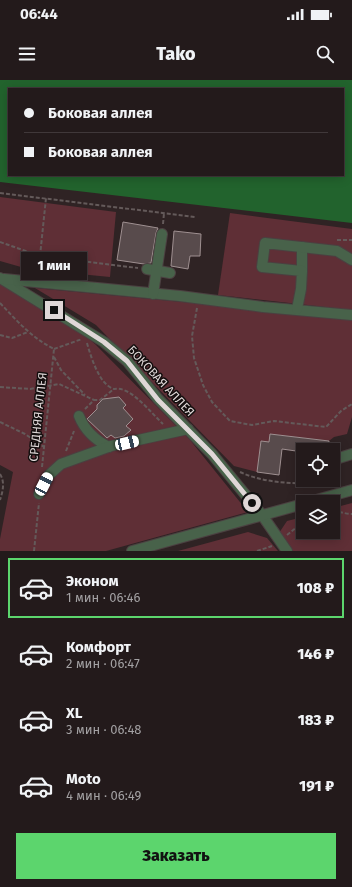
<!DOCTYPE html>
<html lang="ru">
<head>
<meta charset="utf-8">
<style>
  :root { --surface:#231a1b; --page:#2b2324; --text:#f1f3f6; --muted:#a3a1a3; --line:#40383a; --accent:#5cd56d }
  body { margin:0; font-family:"Fira Sans",sans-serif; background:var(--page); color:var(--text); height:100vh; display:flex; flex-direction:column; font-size:15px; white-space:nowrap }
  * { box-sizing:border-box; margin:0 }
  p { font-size:13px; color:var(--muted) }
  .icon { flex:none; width:22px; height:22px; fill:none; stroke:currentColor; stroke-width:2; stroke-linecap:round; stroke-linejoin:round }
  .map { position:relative; height:471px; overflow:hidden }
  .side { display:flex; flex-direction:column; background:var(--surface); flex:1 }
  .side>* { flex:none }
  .top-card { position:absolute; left:8px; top:8px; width:336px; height:88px; border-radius:0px; box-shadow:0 2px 10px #0003,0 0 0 1px var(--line); display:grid; align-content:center; height:88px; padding:0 16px; background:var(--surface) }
  .tools { position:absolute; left:296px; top:363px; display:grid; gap:8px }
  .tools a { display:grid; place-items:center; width:44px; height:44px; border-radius:0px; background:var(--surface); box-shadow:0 2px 10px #0003,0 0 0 1px var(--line); font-size:20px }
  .end { position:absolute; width:18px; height:18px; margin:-9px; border:5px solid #dfd7d7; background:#111; box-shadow:0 0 0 2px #111 }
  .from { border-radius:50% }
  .bubble { position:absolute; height:28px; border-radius:0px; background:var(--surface); box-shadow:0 2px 10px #0003,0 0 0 1px var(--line); font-size:13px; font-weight:800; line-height:28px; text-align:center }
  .car { position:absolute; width:12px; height:24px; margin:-12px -6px; border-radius:5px; box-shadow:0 0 3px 1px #0007; background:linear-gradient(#fff 24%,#345 0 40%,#fff 0 76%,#345 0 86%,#fff 0) }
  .top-card b { display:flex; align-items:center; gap:14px; height:38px; font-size:15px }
  .top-card b+b { border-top:1px solid var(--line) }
  .top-card i { width:10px; height:10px; background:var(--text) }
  ul { padding:7px 0 0; list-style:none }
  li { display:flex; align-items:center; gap:12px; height:60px; margin:0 8px 6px; padding:0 8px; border:2px solid transparent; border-radius:0px }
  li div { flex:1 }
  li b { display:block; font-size:15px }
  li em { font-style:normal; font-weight:800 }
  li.selected { border-color:var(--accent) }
  li>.icon { width:36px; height:36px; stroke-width:1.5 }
  .button { display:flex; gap:8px; margin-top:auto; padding:8px 16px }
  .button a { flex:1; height:46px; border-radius:0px; background:var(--accent); color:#111; font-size:16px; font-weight:800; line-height:46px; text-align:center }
  .status { display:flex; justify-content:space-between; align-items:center; height:28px; padding:0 20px; background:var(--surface); direction:ltr }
  .status svg { height:11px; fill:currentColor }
  header { display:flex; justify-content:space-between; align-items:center; height:52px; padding:0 16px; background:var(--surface); font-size:18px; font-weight:800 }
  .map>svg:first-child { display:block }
  .green { fill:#5f2f36 }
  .water { fill:#22632d; fill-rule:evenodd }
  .building { fill:#584b4c; stroke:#9f9091 }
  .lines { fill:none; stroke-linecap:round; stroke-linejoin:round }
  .minor-casing { stroke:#4b4041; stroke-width:12 }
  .path { stroke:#645a5a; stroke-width:2; stroke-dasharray:4 2; stroke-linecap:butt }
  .minor { stroke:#48624a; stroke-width:10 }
  .route { stroke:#dfd7d7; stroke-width:5 }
  .labels { text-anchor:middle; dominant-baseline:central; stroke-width:3; stroke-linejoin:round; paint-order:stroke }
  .street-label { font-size:12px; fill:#dfd7d7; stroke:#130e0e }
</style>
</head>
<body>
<div class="status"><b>06:44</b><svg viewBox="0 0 49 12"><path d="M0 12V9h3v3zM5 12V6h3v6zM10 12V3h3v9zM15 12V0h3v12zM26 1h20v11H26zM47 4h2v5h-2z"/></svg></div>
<header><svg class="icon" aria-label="menu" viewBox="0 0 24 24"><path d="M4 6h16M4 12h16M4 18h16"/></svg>Tako<svg class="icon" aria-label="search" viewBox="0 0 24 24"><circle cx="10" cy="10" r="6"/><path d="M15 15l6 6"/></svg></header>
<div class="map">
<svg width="352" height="471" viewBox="0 0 352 471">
  <rect width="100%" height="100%" fill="#2f2324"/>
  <!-- green -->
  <g class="green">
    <polygon points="0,117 116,132 110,197 28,189 0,181"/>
    <polygon points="230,133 352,149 352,230 218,215"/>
    <polygon points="0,201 77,249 95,264 190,360 248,432 106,471 0,471 0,459 13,392 0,385"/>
    <polygon points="35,208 352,238 352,337 347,354 334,357 329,361 270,354 269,362 261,362 257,392 234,386 96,245"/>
    <polygon points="352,423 352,471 293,471 279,453 287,441 303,437 303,452 333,452 333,428"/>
    <polygon points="248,452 267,458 278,471 178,471"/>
  </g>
  <!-- water -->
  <path class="water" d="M0,0H352V143L0,102ZM9,9H343V95H9Z"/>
  <!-- building -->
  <g class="building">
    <polygon points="123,142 158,148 156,153 151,183 144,184 117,180"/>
    <polygon points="174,151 201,154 200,176 190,176 188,189 171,186"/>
    <polygon points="119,317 126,325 123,328 133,339 126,346 131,350 124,356 115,358 111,355 107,358 87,339 97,329 97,325 103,319"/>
    <polygon points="270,354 329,361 328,370 303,370 303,372 282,369 279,395 257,392 261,361 269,362"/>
  </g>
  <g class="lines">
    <!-- minor casing -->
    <g class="minor-casing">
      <g id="minor">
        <polyline points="147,189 170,193"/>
        <polyline points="302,191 302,167"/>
        <polyline points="0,198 104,262 127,281 158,319 212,374 262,435 287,471"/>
        <polyline points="4,199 180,216 263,227 352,235"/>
        <polyline points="153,214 162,154"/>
        <polyline points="297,229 301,209 302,191 262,187 265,163 337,171 352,180"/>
        <path d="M79,336C85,351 95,360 109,367"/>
        <polyline points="339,378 352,374"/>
        <polyline points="39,414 49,395 61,384 111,366 188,349"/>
        <polyline points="309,422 352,410"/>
        <polyline points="132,471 303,424"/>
      </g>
    </g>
    <!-- path -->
    <g class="path">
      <polyline points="0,113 195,137"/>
      <polyline points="163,144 164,133"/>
      <polyline points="337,160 352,160"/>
      <polyline points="0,162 40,176 138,188"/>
      <polyline points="40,176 46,118"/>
      <path d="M0,223C17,241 32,258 54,269"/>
      <polyline points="197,228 192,256 194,278 203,305 212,322 230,341 252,345 274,341 326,347 341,331 352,324"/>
      <polyline points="0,255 12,258 28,252"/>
      <path d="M87,263C90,274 97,296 106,304C108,306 111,308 114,309C130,305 152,334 163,344"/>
      <polyline points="54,269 82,259"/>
      <polyline points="54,277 61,290 85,315"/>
      <polyline points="0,307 30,309 59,304 94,320"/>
      <polyline points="85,329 94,320 100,320 114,309"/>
      <polyline points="0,342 25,354 44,367"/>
      <polyline points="66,371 74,351"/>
      <polyline points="42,387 54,269"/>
      <path d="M240,392C268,405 300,403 330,404"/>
      <path d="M0,394C5,402 3,411 0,420"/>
      <path d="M333,432C340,431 345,434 352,434"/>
      <polyline points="287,455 303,442"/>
      <polyline points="34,471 39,423"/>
      <polyline points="257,471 272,466"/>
    </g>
    <!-- minor -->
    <use href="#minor" class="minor"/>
  </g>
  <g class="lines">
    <!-- route -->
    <polyline class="route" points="54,230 104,262 127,281 158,320 212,374 252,423"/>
  </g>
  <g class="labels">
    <!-- street labels -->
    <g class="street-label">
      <text transform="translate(161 301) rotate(47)">БОКОВАЯ АЛЛЕЯ</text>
      <text transform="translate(38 337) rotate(-84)">СРЕДНЯЯ АЛЛЕЯ</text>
    </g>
  </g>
</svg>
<div class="tools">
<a><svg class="icon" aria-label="locate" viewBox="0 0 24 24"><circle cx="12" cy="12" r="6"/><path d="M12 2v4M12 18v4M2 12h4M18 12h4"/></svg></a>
<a><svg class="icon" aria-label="layers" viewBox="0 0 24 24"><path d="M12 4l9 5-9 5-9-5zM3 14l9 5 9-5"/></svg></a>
</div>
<i class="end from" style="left:252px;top:423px"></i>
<i class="end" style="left:54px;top:230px"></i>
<div class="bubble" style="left:21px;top:172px;width:66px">1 мин</div>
<i class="car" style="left:127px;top:363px;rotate:77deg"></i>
<i class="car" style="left:44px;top:404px;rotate:27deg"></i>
<div class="top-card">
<b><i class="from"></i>Боковая аллея</b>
<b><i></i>Боковая аллея</b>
</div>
</div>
<section class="side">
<ul>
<li class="selected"><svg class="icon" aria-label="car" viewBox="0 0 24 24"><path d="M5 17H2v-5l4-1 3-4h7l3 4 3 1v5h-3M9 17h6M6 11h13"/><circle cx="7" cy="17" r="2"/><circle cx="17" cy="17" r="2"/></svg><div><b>Эконом</b><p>1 мин · 06:46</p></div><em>108 ₽</em></li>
<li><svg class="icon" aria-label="car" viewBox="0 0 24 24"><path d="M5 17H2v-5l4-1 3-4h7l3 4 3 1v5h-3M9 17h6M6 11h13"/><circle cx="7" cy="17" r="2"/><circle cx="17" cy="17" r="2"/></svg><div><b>Комфорт</b><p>2 мин · 06:47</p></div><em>146 ₽</em></li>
<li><svg class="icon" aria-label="car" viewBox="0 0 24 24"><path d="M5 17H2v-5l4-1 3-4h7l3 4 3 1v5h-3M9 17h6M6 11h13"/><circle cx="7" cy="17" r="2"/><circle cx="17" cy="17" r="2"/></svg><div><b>XL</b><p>3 мин · 06:48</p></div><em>183 ₽</em></li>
<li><svg class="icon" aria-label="car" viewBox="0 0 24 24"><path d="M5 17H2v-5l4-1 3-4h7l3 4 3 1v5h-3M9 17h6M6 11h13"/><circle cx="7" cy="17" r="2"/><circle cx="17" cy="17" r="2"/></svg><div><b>Moto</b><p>4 мин · 06:49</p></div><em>191 ₽</em></li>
</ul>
<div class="button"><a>Заказать</a></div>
</section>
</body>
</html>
